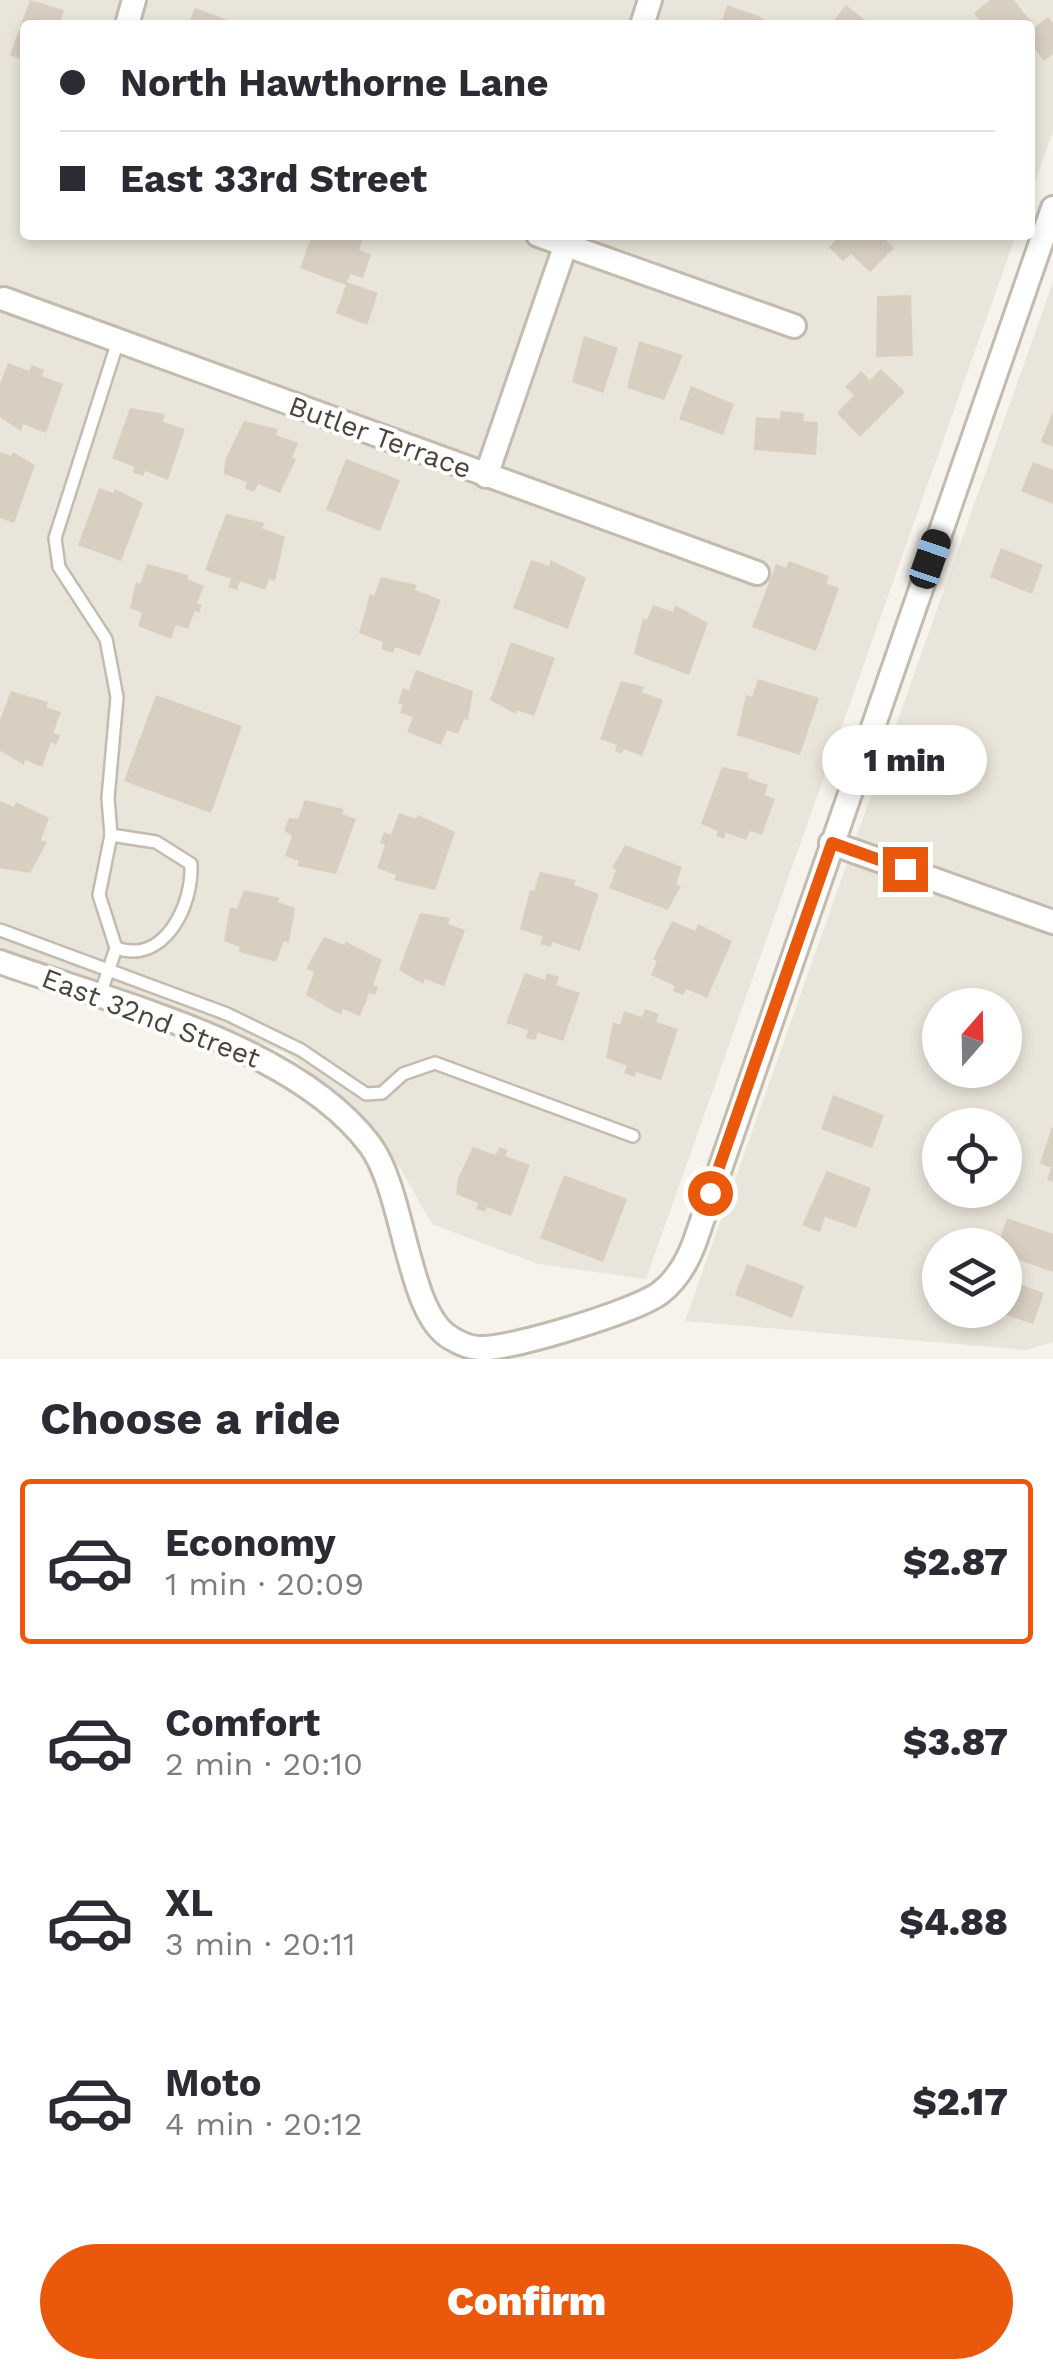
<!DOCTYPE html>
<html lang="en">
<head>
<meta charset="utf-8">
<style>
  :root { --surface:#fff; --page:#f2f2f3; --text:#2b2b33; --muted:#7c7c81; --line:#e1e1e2; --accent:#ea580c }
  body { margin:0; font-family:"Work Sans",sans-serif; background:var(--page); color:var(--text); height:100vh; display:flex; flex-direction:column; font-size:38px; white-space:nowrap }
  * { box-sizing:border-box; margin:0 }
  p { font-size:32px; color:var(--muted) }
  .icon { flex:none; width:55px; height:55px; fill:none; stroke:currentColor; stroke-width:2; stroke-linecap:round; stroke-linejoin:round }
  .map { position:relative; height:1359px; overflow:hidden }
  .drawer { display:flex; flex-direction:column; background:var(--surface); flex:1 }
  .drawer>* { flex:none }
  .banner { position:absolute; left:20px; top:20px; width:1015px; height:220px; border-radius:10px; box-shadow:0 5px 15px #0003; display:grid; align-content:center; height:220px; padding:0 40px; background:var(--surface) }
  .needle { width:65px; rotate:20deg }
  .controls { position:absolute; left:922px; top:988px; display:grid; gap:20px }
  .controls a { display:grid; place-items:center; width:100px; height:100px; border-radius:50%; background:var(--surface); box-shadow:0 5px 15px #0003; font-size:50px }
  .end { position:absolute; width:45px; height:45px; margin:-22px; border:12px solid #ea580c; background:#fff; box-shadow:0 0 0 5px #fff }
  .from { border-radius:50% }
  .bubble { position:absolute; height:70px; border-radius:35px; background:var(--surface); box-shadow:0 5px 15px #0003; font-size:32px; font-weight:800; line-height:70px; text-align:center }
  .car { position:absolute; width:30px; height:60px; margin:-30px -15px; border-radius:12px; box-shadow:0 0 8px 2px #0007; background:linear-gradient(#222 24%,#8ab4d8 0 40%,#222 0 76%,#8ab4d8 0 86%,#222 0) }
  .banner b { display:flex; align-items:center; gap:35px; height:95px; font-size:38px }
  .banner b+b { border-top:2px solid var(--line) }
  .banner i { width:25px; height:25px; background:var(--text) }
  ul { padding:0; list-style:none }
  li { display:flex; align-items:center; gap:30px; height:165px; margin:0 20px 15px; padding:0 20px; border:5px solid transparent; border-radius:10px }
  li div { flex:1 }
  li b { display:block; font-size:38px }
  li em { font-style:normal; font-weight:800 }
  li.current { border-color:var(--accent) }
  li>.icon { width:90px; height:90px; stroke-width:1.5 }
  h2 { padding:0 40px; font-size:45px; line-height:120px }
  .primary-button { display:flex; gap:20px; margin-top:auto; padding:20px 40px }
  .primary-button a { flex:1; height:115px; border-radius:60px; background:var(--accent); color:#fff; font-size:40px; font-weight:800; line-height:115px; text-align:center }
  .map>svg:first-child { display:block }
  .residential { fill:#eae5da; fill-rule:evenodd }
  .building { fill:#d8cfc1 }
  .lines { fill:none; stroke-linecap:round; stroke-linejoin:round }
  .service-casing { stroke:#c2bbae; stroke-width:16 }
  .minor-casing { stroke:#c2bbae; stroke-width:28 }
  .service { stroke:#fff; stroke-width:11 }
  .minor { stroke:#fff; stroke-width:22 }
  .route { stroke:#ea580c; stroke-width:12 }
  .labels { text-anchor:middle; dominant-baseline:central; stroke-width:8; stroke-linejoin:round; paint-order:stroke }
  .street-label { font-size:28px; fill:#4b4439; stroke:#fff }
</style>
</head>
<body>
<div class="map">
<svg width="1053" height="1359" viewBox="0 0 1053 1359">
  <rect width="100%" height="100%" fill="#f6f3ec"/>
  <!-- residential -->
  <g class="residential">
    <polygon points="0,0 1053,0 1053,132 1030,196 1030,25 25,25 25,235 1016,235 646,1279 538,1264 432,1224 400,1168 358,1114 287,1053 0,948"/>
    <path d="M1053,282V1342L1026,1350L685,1321ZM940,1005H1005V1070H940ZM940,1125H1005V1190H940ZM940,1245H1005V1310H940Z"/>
  </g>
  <!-- building -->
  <g class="building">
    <polygon points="30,0 64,10 59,25 25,25 25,61 10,55"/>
    <polygon points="990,0 1014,0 1035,27 1048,17 1053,23 1053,54 1044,61 1030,43 1030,25 975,25 980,21 974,13"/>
    <polygon points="727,5 758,16 772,25 714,25 717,19 722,21"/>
    <polygon points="846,5 871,25 830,25"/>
    <polygon points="195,8 241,25 188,25"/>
    <polygon points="312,235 363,237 359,250 371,255 363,278 350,274 347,282 378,293 367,325 336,313 346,285 300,268"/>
    <polygon points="841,235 881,235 894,248 870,272 851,254 843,261 829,247"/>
    <polygon points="911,295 913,356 876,357 877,296"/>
    <polygon points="584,336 618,348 603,393 572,382"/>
    <polygon points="639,341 683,355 664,400 627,388"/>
    <polygon points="8,363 29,371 32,365 44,370 42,376 63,384 46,433 23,424 21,431 0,417 0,384"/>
    <polygon points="881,369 905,392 860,437 837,413 854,395 845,387 861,371 870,380"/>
    <polygon points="691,386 734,404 723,435 679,419"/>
    <polygon points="130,408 165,414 163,422 185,429 168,480 145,471 143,476 133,473 134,467 112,458"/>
    <polygon points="781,411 804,413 803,421 818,422 816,455 754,450 756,417 780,419"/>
    <polygon points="1053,411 1053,447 1041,442"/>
    <polygon points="244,421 278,429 276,435 298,443 292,458 296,459 280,493 258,484 254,492 245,489 247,482 224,474 225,460"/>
    <polygon points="0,452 11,456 13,452 35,465 14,523 0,518"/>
    <polygon points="346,459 400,480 380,531 326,510"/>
    <polygon points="1033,462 1053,470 1053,504 1021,491"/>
    <polygon points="99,488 113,493 115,489 143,503 121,561 78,545"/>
    <polygon points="226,514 265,523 262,528 285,537 275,581 269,579 265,590 240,581 237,590 228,587 231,579 205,570"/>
    <polygon points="1001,548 1043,565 1032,594 990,577"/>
    <polygon points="531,560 549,566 551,560 586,578 568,629 513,608"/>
    <polygon points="789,561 829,576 826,583 839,588 816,651 752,627 776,564 786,568"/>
    <polygon points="147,564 188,575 187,579 204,586 197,603 202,605 199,613 195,611 188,629 176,625 171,639 138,626 142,613 130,608 136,582 140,584"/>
    <polygon points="381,577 417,585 415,590 441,600 420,656 395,647 393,653 381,649 383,642 359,633 370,594 374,596"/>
    <polygon points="653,605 673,612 675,605 708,623 689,675 634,654 643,618 647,620"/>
    <polygon points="511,642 555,658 534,716 517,710 516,714 490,700"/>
    <polygon points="416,670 473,691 468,720 464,719 458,734 447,730 441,745 407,732 413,717 400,713 403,705 398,703 403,688 409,690"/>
    <polygon points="758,679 819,698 800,755 737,735 746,695 752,697"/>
    <polygon points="621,681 644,687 642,692 663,700 642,756 624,749 622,754 615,751 617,745 600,739"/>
    <polygon points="11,691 48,702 46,707 61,712 53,733 60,735 56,745 51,742 42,767 25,760 24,765 0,751 0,720"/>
    <polygon points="156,695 242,726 211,813 124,781"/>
    <polygon points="722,767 749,773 747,778 768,785 764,795 775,799 762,835 750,831 746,840 726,833 724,839 716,836 718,831 701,824"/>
    <polygon points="305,800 344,809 342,814 356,819 336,874 297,866 299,861 285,856 292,836 284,830 289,818 298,819"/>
    <polygon points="0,801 14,807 16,802 49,818 41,840 47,842 30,873 0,868"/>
    <polygon points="399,813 416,819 418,815 455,832 435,890 394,880 396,875 377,868 385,845 380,843 384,832 391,835"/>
    <polygon points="625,845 682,867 676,884 681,886 668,910 609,888 616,870 612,868"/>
    <polygon points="540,872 576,880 574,885 599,894 580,951 552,942 551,947 540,944 543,937 520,929 530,890 534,891"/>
    <polygon points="244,890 280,898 278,902 295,908 289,943 284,941 276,962 239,952 240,947 224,941 230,907 237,909"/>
    <polygon points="420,913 450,918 448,924 465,930 444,986 425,979 423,984 399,970"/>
    <polygon points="672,921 695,931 698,924 732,941 707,998 686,989 683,995 673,991 675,986 651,975 657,961 653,959"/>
    <polygon points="324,937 344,945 346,942 382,960 373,985 378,987 375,995 369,993 360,1016 343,1009 341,1015 306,995 314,972 306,969"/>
    <polygon points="525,973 545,980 547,973 559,977 556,985 580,993 563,1041 538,1033 535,1040 526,1038 528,1030 506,1023"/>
    <polygon points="645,1009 659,1014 656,1022 678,1029 661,1080 636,1072 635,1077 624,1073 627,1066 606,1058 613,1022 620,1025 624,1011 642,1017"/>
    <polygon points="833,1095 884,1115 872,1148 821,1129"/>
    <polygon points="1052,1127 1053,1128 1053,1182 1047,1180 1051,1168 1040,1163"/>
    <polygon points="473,1147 496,1155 499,1147 508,1150 505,1156 530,1165 511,1216 487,1207 485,1212 476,1209 478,1203 456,1194 458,1178"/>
    <polygon points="827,1171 871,1188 856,1228 825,1217 820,1232 802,1225"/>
    <polygon points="564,1175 627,1199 603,1262 540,1238"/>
    <polygon points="1007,1218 1053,1234 1053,1272 1005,1255 1005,1245 998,1245"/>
    <polygon points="747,1264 804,1286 792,1318 735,1295"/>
    <polygon points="1005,1279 1044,1293 1033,1324 994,1311 1005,1310"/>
  </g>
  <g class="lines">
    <!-- service casing -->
    <g class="service-casing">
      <g id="service">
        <path d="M111,835L156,842L191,864C193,906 164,965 116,948"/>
        <polyline points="0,930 227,1014 301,1050 366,1094 382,1093 403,1074 435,1063 633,1136"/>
        <polyline points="99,998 116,948 99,895 111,835 108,798 117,697 106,639 59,567 55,538 118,341"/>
      </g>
    </g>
    <!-- minor casing -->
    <g class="minor-casing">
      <g id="minor">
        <polyline points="127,25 134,0"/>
        <polyline points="642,25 650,0"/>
        <polyline points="538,235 794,326"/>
        <polyline points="4,299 757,573"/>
        <polyline points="486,476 569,235"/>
        <polyline points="831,843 1053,922"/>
        <path d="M0,962C114,1003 295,1045 370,1145C405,1192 407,1314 451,1338C459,1343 470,1348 480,1348C509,1350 636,1311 660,1293C676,1281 687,1262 694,1244L1053,208"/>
      </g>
    </g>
    <!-- service -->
    <use href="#service" class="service"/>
    <!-- minor -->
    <use href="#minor" class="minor"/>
  </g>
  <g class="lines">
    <!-- route -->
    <polyline class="route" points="710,1193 832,843 905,869"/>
  </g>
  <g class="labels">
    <!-- street labels -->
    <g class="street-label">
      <text transform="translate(380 437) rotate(20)">Butler Terrace</text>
      <text transform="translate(151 1018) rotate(21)">East 32nd Street</text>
    </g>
  </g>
</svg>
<div class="controls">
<a><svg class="needle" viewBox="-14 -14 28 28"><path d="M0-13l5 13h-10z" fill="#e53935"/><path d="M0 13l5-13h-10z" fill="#7c7c81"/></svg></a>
<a><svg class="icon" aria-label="locate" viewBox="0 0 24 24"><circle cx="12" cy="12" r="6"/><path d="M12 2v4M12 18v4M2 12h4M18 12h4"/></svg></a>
<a><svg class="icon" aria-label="layers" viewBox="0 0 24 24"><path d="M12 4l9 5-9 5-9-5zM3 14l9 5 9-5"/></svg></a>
</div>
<i class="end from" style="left:710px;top:1193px"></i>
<i class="end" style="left:905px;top:869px"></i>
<div class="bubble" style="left:822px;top:725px;width:165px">1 min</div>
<i class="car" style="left:930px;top:559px;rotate:19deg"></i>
<div class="banner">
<b><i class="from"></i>North Hawthorne Lane</b>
<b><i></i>East 33rd Street</b>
</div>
</div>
<section class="drawer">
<h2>Choose a ride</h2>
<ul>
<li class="current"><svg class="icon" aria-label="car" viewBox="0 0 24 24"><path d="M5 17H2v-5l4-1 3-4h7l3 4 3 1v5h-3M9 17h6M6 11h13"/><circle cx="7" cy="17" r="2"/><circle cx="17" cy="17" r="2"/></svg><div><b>Economy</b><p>1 min · 20:09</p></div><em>$2.87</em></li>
<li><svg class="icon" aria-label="car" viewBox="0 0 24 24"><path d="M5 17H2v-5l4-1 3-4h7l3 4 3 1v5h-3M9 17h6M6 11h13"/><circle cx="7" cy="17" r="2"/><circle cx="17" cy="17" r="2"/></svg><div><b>Comfort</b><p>2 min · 20:10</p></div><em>$3.87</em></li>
<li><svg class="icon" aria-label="car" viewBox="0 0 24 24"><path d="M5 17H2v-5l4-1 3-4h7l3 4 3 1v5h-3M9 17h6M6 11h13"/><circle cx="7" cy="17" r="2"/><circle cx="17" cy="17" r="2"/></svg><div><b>XL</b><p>3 min · 20:11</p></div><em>$4.88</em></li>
<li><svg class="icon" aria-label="car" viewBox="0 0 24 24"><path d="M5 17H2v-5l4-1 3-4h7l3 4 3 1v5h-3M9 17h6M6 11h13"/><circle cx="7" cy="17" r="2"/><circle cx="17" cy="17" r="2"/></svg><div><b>Moto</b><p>4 min · 20:12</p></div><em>$2.17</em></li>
</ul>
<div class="primary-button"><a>Confirm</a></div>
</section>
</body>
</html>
